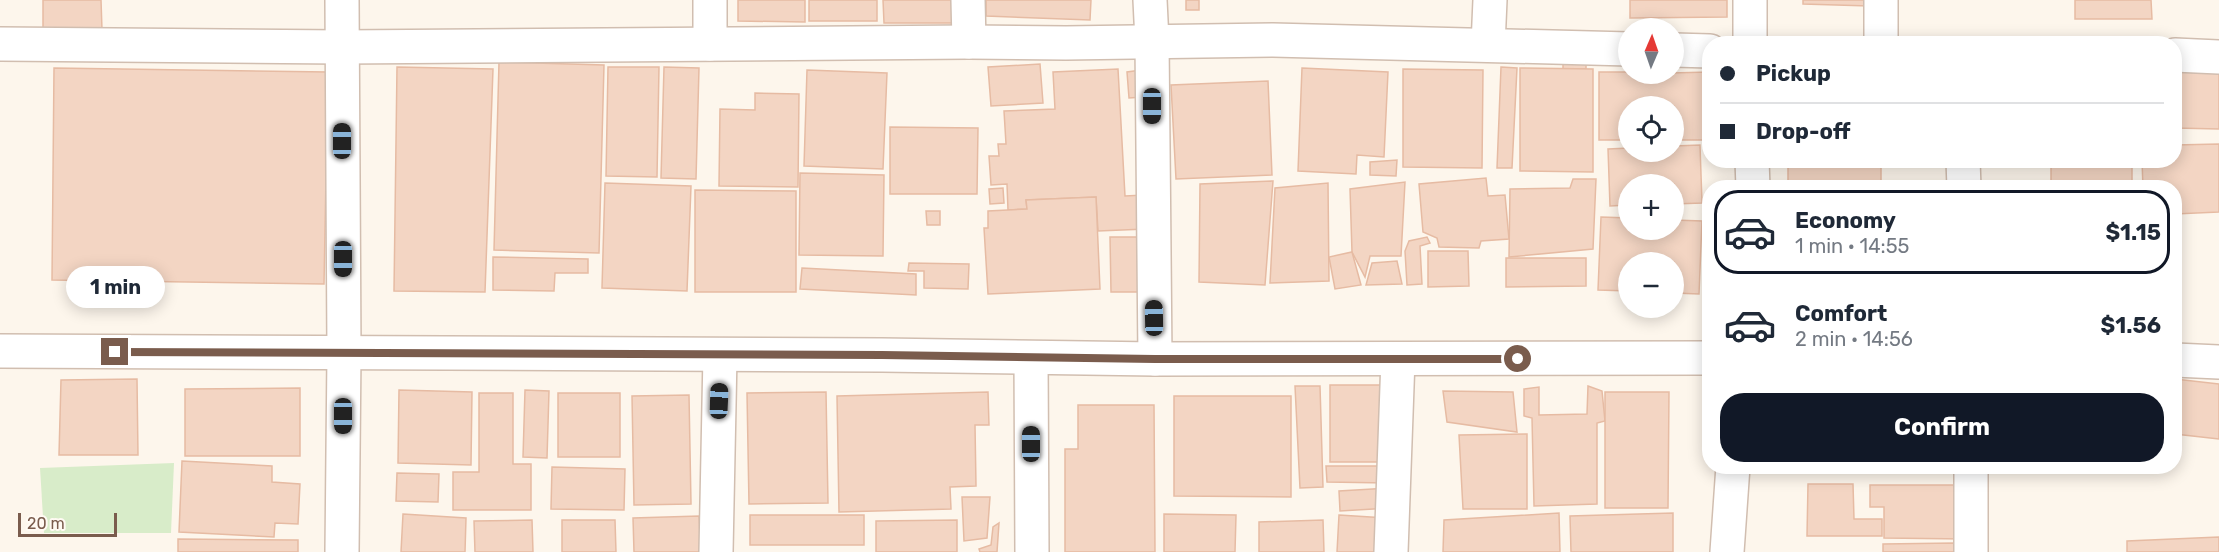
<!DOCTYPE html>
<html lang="en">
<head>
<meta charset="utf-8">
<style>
  :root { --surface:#fff; --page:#f6f6f7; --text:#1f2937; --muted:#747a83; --line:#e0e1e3; --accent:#111827 }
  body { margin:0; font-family:Rubik,sans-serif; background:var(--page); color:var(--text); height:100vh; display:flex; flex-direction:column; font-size:22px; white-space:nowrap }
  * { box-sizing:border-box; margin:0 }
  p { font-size:20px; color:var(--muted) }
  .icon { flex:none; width:33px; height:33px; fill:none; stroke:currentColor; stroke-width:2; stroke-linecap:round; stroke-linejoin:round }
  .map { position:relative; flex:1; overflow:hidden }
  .drawer { position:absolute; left:1702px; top:180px; width:480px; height:294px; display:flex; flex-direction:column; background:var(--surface); border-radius:24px; box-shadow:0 3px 15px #0003 }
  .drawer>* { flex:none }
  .guide { position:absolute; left:1702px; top:36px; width:480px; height:132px; border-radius:24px; box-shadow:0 3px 15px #0003; display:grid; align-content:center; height:132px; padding:0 18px; background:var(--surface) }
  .needle { width:39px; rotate:2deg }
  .buttons { position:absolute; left:1618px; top:18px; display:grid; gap:12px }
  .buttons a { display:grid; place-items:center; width:66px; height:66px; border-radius:50%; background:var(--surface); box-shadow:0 3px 15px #0003; font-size:30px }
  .scale { position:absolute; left:18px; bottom:15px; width:99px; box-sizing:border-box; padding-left:6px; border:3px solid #7a5c4d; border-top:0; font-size:16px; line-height:21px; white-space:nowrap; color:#7a5c4d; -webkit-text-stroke:4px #fffaf3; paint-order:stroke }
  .end { position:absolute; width:27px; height:27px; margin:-14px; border:8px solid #7a5c4d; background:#fff; box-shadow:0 0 0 3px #fff }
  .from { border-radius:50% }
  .bubble { position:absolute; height:42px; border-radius:21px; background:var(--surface); box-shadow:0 3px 15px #0003; font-size:20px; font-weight:700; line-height:42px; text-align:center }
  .car { position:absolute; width:18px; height:36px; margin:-18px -9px; border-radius:8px; box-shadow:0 0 4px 2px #0007; background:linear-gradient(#222 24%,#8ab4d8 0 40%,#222 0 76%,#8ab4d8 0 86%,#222 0) }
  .guide b { display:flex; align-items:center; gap:21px; height:57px; font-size:22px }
  .guide b+b { border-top:2px solid var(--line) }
  .guide i { width:15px; height:15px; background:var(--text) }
  ul { padding:10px 0 0; list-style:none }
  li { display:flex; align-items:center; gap:18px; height:84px; margin:0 12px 9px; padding:0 6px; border:3px solid transparent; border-radius:24px }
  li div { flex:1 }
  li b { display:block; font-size:22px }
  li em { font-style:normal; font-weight:700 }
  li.selected { border-color:var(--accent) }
  li>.icon { width:54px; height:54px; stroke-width:1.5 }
  .action { display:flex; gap:12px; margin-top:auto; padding:12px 18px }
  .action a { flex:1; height:69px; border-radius:24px; background:var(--accent); color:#fff; font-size:24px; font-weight:700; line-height:69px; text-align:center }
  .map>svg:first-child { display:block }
  .green { fill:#d8ecc9 }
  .building { fill:#f3d5c3; stroke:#e6bba3; stroke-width:1.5 }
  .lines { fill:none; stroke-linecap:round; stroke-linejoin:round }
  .minor-casing { stroke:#d1beb0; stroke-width:36 }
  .minor { stroke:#fff; stroke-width:33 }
  .route { stroke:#7a5c4d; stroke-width:8 }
</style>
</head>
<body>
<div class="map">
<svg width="2219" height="552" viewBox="0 0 2219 552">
  <rect width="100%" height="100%" fill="#fdf6ec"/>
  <!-- green -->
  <polygon class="green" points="174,463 171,533 44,533 40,468"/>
  <!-- building -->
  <g class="building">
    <polygon points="43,0 101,0 102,30 43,31"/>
    <polygon points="738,0 805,0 805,22 738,21"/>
    <rect x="809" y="0" width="68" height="21"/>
    <polygon points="883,0 953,0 953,23 884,23"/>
    <polygon points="986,0 1091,0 1090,20 986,16"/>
    <rect x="1186" y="0" width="13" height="10"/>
    <polygon points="1630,0 1727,0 1727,17 1630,18"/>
    <polygon points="1803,0 1869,0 1869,6 1803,4"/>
    <polygon points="2075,0 2151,0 2152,19 2075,19"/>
    <rect x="1563" y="53" width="23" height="16"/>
    <polygon points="499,62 604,65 599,253 494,250"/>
    <polygon points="2175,62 2219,63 2219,129 2175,128"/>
    <polygon points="1040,64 1043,103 991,106 988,67"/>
    <polygon points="397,67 493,69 485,292 394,291"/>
    <polygon points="608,67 659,67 657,177 606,176"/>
    <polygon points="664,67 699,68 696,179 661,178"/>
    <polygon points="1501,67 1517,68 1512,168 1497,168"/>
    <polygon points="54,68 328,72 324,284 52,280"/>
    <polygon points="1302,68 1388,72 1384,157 1357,155 1356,174 1298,171"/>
    <polygon points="1520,68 1593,69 1593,172 1520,171"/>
    <polygon points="1118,69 1125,196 1144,195 1146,229 1098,231 1096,197 1026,200 1027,209 1008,210 1007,184 991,185 989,156 999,156 998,144 1006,144 1004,111 1055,109 1053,72"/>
    <polygon points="1403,69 1483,70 1482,168 1403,167"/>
    <polygon points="807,70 887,73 883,169 804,166"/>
    <polygon points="1141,70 1143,97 1129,98 1127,72"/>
    <polygon points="1599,72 1629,72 1629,74 1710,72 1710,140 1674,140 1674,106 1629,106 1629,140 1599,140"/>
    <polygon points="1268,81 1272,175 1176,179 1171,85"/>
    <polygon points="755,93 799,94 798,187 719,186 720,109 755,110"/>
    <polygon points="890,127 978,128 977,194 890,194"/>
    <polygon points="2219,144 2219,212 2175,214 2175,188 2143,188 2142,160 2175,160 2175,145"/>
    <polygon points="1700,145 1702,203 1674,204 1674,184 1629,184 1629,205 1610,206 1608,149 1629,148 1629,152 1674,152 1674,146"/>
    <polygon points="1397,160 1396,176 1370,175 1370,162"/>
    <rect x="1788" y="160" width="93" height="23"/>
    <polygon points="1890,160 1949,160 1949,164 1891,167"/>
    <rect x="2051" y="160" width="81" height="28"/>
    <polygon points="800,173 884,175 883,256 799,255"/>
    <polygon points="1486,178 1488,196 1505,195 1509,239 1481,241 1479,248 1439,247 1437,238 1423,232 1419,184"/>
    <polygon points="1573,179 1596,179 1593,249 1509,257 1510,189 1570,188"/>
    <polygon points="1273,181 1265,285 1199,282 1200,184"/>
    <polygon points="1405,182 1401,256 1370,256 1365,277 1352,252 1350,189"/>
    <polygon points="605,183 691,186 687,291 602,288"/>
    <polygon points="1328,183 1329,281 1270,283 1275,188"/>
    <polygon points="1003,188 1004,203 990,204 989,189"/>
    <polygon points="695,190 796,191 796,292 695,292"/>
    <polygon points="1096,197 1100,289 988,294 984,228 988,228 988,211 1027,209 1026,200"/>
    <polygon points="926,211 940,211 940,225 927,225"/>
    <polygon points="1601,217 1629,218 1629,230 1674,230 1674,220 1702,221 1699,294 1674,293 1674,262 1629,262 1629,291 1598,290"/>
    <polygon points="1110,237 1145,237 1146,292 1111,292"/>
    <polygon points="1427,237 1430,243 1420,246 1422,284 1407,285 1405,251 1409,241"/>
    <polygon points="1428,251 1468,251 1469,286 1428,287"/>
    <polygon points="1352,252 1361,285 1335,289 1329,257"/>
    <polygon points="493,257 588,259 588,273 555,273 554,291 493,290"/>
    <polygon points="1506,258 1586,258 1586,286 1506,287"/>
    <polygon points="1397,261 1402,284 1366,285 1372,263"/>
    <polygon points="909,263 969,264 968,289 924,288 924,271 908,271"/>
    <polygon points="802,268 916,274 916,295 800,289"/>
    <polygon points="137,379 138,455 59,455 61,380"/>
    <polygon points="2175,379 2219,384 2219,439 2175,434"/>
    <polygon points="1330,385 1381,385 1382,462 1330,462"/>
    <polygon points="1295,386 1320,386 1323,487 1300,488"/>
    <polygon points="1588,386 1602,391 1605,421 1597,423 1597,504 1534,506 1532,418 1524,416 1524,389 1539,387 1539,415 1587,414"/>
    <polygon points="300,388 300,456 185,456 185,389"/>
    <polygon points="399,390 472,392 471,465 398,463"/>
    <polygon points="525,390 549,391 547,458 523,457"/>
    <polygon points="1443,391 1513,392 1517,432 1447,422"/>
    <polygon points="826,392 828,503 749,504 747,393"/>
    <polygon points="988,392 989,425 975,425 976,486 950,487 951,509 839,512 837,396"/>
    <polygon points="1605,392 1669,392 1668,508 1605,508"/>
    <polygon points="479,393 513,393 513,464 531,464 531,510 453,510 453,472 479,472"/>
    <rect x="558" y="393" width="62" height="64"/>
    <polygon points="689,395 691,504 634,505 632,396"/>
    <polygon points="1174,396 1291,396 1291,497 1174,496"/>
    <polygon points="1078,405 1154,405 1155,552 1065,552 1065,449 1078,449"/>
    <polygon points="1527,434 1527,509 1463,509 1459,435"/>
    <polygon points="182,461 272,466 272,482 300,484 298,524 275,523 274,537 179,532"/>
    <polygon points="1326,466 1389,466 1387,483 1327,482"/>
    <polygon points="552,467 625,469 624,510 551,509"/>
    <polygon points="397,473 439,474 438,502 396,501"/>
    <polygon points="1808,484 1853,484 1854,519 1882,519 1882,536 1807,536"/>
    <polygon points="1870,485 1966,485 1965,539 1884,538 1884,507 1870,507"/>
    <polygon points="1389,488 1390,508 1340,511 1339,491"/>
    <polygon points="962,497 990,497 987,538 964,541"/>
    <polygon points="1559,513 1560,552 1443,552 1444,520"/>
    <polygon points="1673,513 1673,552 1571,552 1570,516"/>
    <polygon points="403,514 466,518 465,552 401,552"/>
    <polygon points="1164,514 1236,515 1235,552 1164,552"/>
    <rect x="750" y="515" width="114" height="30"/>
    <polygon points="1339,515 1386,518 1384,552 1337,552"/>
    <polygon points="699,516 701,552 634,552 633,518"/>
    <polygon points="532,520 533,552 475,552 474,521"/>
    <polygon points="562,520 615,520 616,552 562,552"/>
    <polygon points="957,520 957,552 876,552 876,521"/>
    <polygon points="1323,520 1324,552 1259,552 1259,522"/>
    <polygon points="999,523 997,552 980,552 979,549 991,545 993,527"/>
    <polygon points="2219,537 2219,552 2127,552 2127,541"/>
    <polygon points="178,539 298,540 298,552 178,552"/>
    <polygon points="1954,543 1954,552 1883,552 1883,544"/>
  </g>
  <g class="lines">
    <!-- minor casing -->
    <g class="minor-casing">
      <g id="minor">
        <polyline points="342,0 344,353 342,552"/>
        <polyline points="968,0 969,42"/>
        <polyline points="1150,0 1152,41 1155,359"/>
        <polyline points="1750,0 1750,44"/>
        <polyline points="1881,0 1881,44"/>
        <polyline points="0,44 342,47 969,42 1066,43 1273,40 1629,49"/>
        <polyline points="710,44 710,0"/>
        <polyline points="1488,45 1490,0"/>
        <polyline points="1674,50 1710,51"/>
        <polyline points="2175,55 2219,57"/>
        <polyline points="1752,160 1753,188"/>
        <polyline points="1963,160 1964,188"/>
        <polyline points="0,351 882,355 1155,359 1710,358"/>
        <polyline points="1031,358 1032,552"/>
        <polyline points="2175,360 2219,362"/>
        <polyline points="1971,466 1971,552"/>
        <polyline points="716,552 720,355"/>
        <polyline points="1391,552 1398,359"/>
        <polyline points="1727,552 1733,466"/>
      </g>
    </g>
    <!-- minor -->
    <use href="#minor" class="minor"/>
  </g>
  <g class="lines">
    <!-- route -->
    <polyline class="route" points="115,352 882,355 1155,359 1518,359"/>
  </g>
</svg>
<div class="buttons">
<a><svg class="needle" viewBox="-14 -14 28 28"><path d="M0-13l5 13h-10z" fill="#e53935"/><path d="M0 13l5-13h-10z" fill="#747a83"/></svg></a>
<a><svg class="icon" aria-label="locate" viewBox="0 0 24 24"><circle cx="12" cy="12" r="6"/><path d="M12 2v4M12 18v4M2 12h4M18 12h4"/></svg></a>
<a>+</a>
<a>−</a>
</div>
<div class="scale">20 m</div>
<i class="end from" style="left:1518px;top:359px"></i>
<i class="end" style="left:115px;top:352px"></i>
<div class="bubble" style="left:66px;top:266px;width:99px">1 min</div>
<i class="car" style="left:1152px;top:106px;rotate:180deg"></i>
<i class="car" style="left:342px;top:141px;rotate:0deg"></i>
<i class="car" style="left:343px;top:259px;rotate:180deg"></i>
<i class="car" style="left:1154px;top:318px;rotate:359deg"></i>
<i class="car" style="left:719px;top:401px;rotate:2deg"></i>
<i class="car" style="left:343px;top:416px;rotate:180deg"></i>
<i class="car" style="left:1031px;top:444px;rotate:0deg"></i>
<div class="guide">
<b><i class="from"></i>Pickup</b>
<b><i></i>Drop-off</b>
</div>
<section class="drawer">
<ul>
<li class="selected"><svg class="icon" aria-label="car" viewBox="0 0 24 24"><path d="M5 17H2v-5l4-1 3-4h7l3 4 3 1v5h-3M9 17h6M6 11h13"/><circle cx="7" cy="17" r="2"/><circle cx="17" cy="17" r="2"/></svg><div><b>Economy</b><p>1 min · 14:55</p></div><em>$1.15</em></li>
<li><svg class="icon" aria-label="car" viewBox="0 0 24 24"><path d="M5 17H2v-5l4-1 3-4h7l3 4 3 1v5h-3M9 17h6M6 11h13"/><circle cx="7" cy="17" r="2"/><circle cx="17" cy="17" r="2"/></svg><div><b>Comfort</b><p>2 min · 14:56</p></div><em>$1.56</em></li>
</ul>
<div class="action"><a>Confirm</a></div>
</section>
</div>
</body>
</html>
